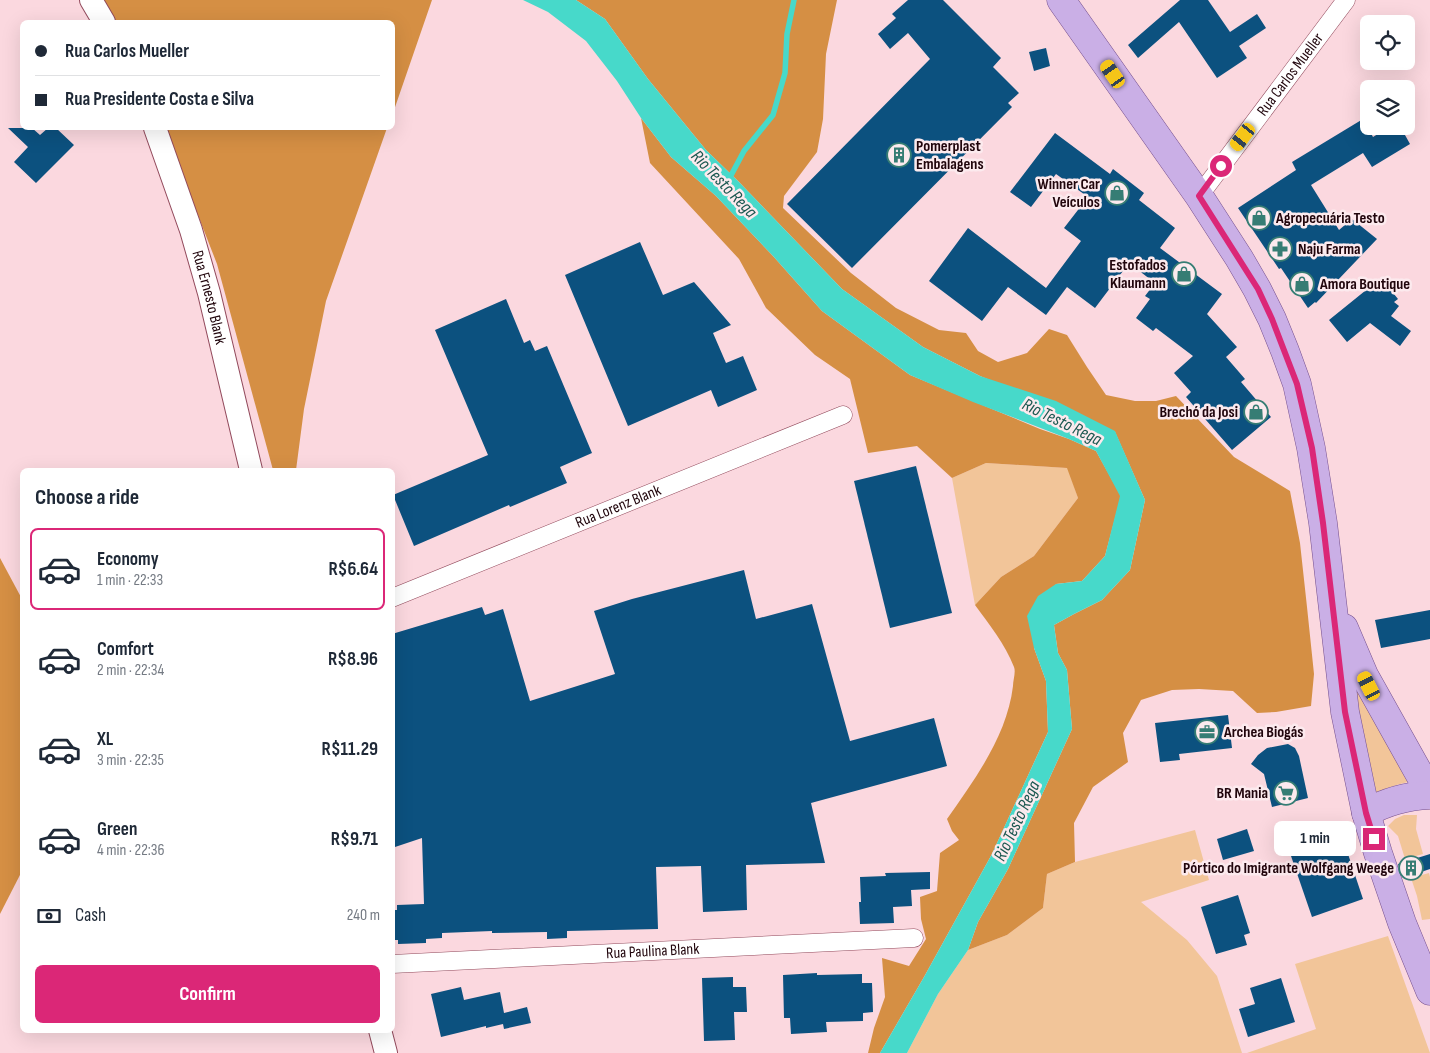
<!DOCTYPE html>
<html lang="en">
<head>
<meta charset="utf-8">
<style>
  :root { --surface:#fff; --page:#f6f6f7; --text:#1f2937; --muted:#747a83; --line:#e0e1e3; --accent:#db2777 }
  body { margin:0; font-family:"Sofia Sans Condensed",sans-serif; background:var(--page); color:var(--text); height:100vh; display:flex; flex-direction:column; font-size:19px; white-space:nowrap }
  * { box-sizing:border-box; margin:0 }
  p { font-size:16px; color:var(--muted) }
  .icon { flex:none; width:28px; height:28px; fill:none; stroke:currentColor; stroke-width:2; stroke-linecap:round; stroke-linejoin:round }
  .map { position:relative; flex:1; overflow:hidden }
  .details { position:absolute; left:20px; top:468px; width:375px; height:565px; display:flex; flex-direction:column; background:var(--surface); border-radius:8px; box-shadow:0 5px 20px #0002 }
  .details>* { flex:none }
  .banner { position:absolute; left:20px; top:20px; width:375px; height:110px; border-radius:8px; box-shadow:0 5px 20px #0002; display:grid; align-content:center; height:110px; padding:0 15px; background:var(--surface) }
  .controls { position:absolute; left:1360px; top:15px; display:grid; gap:10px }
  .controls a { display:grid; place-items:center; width:55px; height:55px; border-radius:8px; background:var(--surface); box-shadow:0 5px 20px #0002; font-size:25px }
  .end { position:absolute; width:22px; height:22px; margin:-11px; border:6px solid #db2777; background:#fff; box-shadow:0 0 0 2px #fff }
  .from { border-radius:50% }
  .bubble { position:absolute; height:35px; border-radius:8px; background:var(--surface); box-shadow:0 5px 20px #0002; font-size:16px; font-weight:700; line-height:35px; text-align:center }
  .car { position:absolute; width:15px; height:30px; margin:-15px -8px; border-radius:6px; box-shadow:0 0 4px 1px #0007; background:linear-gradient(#f5c518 24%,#345 0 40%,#f5c518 0 76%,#345 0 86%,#f5c518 0) }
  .banner b { display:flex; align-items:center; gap:18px; height:48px; font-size:19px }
  .banner b+b { border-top:1px solid var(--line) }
  .banner i { width:12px; height:12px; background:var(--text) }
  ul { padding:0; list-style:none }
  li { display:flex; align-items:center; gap:15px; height:82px; margin:0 10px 8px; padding:0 5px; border:2px solid transparent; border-radius:8px }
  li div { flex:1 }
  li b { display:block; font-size:19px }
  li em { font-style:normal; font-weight:700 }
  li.selected { border-color:var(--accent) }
  li>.icon { width:45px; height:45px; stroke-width:1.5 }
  h2 { padding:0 15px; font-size:22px; line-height:60px }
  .pay { display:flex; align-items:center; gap:12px; height:55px; padding:0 15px; font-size:19px }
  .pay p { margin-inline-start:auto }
  .button { display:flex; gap:10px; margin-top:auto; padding:10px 15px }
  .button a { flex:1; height:58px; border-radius:8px; background:var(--accent); color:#fff; font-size:20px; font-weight:700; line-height:58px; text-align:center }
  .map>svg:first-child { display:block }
  .green { fill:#f2c599 }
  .forest { fill:#d58f44 }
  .water { fill:#47d9ca }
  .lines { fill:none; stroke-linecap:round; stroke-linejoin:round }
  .stream { stroke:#47d9ca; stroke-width:5.5 }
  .building { fill:#0c517f }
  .minor-casing { stroke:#924a5c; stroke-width:19 }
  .tertiary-casing { stroke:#924a5c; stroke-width:24 }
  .primary-casing { stroke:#77518f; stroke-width:29 }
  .minor { stroke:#fff; stroke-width:18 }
  .tertiary { stroke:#fff; stroke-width:22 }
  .primary { stroke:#caafe6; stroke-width:28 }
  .route { stroke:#db2777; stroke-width:6 }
  .labels { text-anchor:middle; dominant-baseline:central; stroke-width:5; stroke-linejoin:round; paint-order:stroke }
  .street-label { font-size:16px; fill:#20050c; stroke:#fceaee }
  .poi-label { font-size:16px; font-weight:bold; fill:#20050c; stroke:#fceaee; text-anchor:start }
  .water-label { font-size:18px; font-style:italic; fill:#1c5851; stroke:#fceaee }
</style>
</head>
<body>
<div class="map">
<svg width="1430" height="1053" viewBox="0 0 1430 1053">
  <rect width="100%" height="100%" fill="#fbd8df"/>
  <!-- green -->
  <g class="green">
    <polygon points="986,463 1068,468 1078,498 1034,556 1001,577 975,605 952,478"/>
    <path d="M1357,681L1408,782C1394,785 1384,789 1372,796L1348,684Z"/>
    <polygon points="1404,815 1417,815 1416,829 1423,854 1405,859 1398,836 1388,826 1395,819"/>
    <polygon points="1195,830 1209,880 1141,902 1187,940 1217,976 1242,1053 907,1053 938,994 968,950 1007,935 1043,908 1047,874 1075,862"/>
    <polygon points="1429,873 1430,877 1430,919 1422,920 1417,896 1411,878"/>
    <polygon points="1388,936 1430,1053 1247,1053 1316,1029 1295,964"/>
  </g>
  <!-- forest -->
  <g class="forest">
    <polygon points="103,0 432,0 393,113 392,22 115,22"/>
    <polygon points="576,0 837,0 826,54 823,119 817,152 784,196 783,208 851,273 896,308 939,330 966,333 978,351 998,362 1027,353 1049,329 1067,335 1087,367 1106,395 1135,401 1156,401 1176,396 1234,457 1290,491 1300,543 1307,607 1314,674 1311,706 1276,712 1257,713 1233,691 1199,689 1172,690 1141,700 1123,733 1128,762 1093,787 1074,823 1075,862 1047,874 1043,908 1007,935 968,950 978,922 1008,869 1072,729 1067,670 1058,653 1054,625 1074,614 1102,600 1130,570 1145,500 1115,432 980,376 923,347 842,289 739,182 706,150 648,79 605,19"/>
    <path d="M641,118L671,157L716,196L773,256L822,311L910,375L1040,429L1069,439L1096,451L1121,496L1105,556L1082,581L1056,584L1034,648L1046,681L1048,732L992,854L924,977L880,1053H868L874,1028L885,997L882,958L909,966L926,939L921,919L920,897L937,891L940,853L959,840L952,831L947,819C975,779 1007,736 1013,686C1013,680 1016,672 1014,667C1005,644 989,624 975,605L1001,577L1034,556L1078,498L1067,468L986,463L952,478L917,446L868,453L850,379L815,355L766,308L739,259L650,163Z"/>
    <polygon points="164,128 387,128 326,301 304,409 296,470 273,470 217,264"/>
    <polygon points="0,558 22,599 22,871 0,914"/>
  </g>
  <!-- water -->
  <polygon class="water" points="523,0 576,0 605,19 648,79 706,150 739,182 842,289 923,347 980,376 1056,401 1115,431 1145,500 1130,570 1102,600 1074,614 1054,625 1058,653 1067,670 1072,729 1008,869 978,922 968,950 938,994 907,1053 880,1053 924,977 992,854 1048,732 1046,681 1034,648 1027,616 1038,596 1056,584 1082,581 1105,556 1120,496 1096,451 1069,439 973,402 910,375 822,311 773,256 716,196 671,157 641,118 617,81 586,41 548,12"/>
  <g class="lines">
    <!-- stream -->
    <polyline class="stream" points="728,181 744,151 773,115 785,73 787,34 794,0"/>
  </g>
  <!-- building -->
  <g class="building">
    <polygon points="908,0 943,0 1001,58 993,67 1019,93 1008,103 1012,107 852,268 787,204 930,59 908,33 890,49 878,34 896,18 892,14"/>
    <polygon points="1180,0 1208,0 1230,32 1257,14 1266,28 1239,46 1247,58 1217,78 1179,22 1138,58 1128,45"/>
    <polygon points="1046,48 1050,66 1034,71 1029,52"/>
    <polygon points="1363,119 1373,137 1391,126 1400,126 1410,144 1372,167 1363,153 1311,185 1339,230 1352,219 1377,239 1316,303 1315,302 1308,308 1281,268 1279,269 1238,208 1296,170 1292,162"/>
    <polygon points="8,128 32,128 40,135 48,128 56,128 74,145 36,183 14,162 28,147"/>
    <polygon points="1055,133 1110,174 1113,169 1144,193 1139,200 1175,228 1160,248 1222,294 1207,314 1237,347 1226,357 1245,379 1241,382 1271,417 1232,450 1186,397 1191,392 1174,373 1193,356 1156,328 1153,331 1136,318 1150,299 1145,296 1155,283 1129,263 1095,308 1067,287 1046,315 1008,287 982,321 929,281 968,228 1046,288 1081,241 1064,228 1088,197 1056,174 1031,207 1010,192"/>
    <polygon points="640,242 663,295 694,282 731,325 713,333 726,363 743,356 757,390 718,407 711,390 628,426 565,275"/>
    <polygon points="1381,278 1398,299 1394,302 1399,306 1391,316 1411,331 1400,346 1370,323 1347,342 1329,320"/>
    <polygon points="506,299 524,343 530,340 535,351 547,346 592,453 560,467 567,483 510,507 509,505 414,546 393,495 488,455 435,330"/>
    <polygon points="916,466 952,613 890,628 854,481"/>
    <polygon points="744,570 756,619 812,604 850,741 934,718 947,766 811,803 825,863 746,865 747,910 703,912 701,866 656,867 658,929 567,931 567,938 547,939 547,932 492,933 492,931 442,933 442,938 426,939 426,943 398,944 398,940 392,940 392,910 397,910 397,905 424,904 422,838 392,848 392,634 482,607 485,615 503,609 530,701 615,674 594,611 632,599"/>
    <polygon points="1430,610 1430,639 1381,648 1375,620"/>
    <polygon points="1228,715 1232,748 1179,754 1180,760 1160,762 1155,723"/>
    <polygon points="1288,744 1295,748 1299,756 1308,798 1272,807 1264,774 1251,764 1258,755 1267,748"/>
    <polygon points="1247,829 1254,851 1223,860 1217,839"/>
    <polygon points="1343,839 1363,899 1312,917 1291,856"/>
    <polygon points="1430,854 1430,869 1403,878 1398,864"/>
    <polygon points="930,872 930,889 911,890 912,906 893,907 894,923 860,924 859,902 861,902 860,877 886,876 885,873"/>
    <polygon points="1238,895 1250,933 1244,935 1247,945 1216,954 1201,907"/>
    <polygon points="817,973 817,975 862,974 862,983 872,983 873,1012 863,1013 863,1021 826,1022 827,1032 791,1034 790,1018 784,1018 783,975"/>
    <polygon points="733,977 733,987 746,987 747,1012 734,1012 735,1040 704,1041 702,978"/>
    <polygon points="1281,978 1295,1022 1248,1037 1239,1009 1255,1004 1250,988"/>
    <polygon points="461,987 464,1000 500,992 504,1013 527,1007 531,1023 504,1029 503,1024 486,1028 486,1026 441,1037 431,994"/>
  </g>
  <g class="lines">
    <!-- minor casing -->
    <g class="minor-casing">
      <g id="minor">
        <path id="s1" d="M1199,196L1346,0"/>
        <path id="s2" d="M392,598L843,415"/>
        <path id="s3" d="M392,964L914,938"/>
      </g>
    </g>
    <!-- tertiary casing -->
    <g class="tertiary-casing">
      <g id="tertiary">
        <polyline points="91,0 104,22"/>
        <path id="s4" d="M155,128L191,230L209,293L251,470"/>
        <polyline points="380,1030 386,1053"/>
      </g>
    </g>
    <!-- primary casing -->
    <g class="primary-casing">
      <g id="primary">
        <polyline points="1061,0 1199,196 1239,258 1257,289 1272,319 1285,351 1297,384 1311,448 1323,523 1345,712 1366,813 1378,853 1402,923 1430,991"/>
        <polyline points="1344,628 1364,675 1430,793"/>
        <path d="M1366,813C1387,801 1406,796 1430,795"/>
      </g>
    </g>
    <!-- minor -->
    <use href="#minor" class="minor"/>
    <!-- tertiary -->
    <use href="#tertiary" class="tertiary"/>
    <!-- primary -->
    <use href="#primary" class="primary"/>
  </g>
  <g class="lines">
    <!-- route -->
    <polyline class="route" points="1221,166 1199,196 1258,289 1272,319 1297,384 1312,448 1323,523 1345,712 1366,813 1374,839"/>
  </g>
  <!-- icons -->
  <defs>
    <g id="building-ring" transform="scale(1.25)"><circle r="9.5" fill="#fceaee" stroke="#367d74" stroke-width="1.5"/><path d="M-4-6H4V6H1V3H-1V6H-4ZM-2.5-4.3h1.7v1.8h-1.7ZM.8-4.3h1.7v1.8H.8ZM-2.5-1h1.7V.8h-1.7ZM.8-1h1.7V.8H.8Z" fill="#367d74"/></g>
    <g id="shop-ring" transform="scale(1.25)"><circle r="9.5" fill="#fceaee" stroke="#367d74" stroke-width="1.5"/><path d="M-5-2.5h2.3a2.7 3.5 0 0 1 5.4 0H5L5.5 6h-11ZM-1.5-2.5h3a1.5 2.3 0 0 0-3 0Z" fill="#367d74"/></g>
    <g id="pharmacy-ring" transform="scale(1.25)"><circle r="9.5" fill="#fceaee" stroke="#367d74" stroke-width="1.5"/><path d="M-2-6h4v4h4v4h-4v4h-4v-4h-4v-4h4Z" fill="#367d74"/></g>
    <g id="office-ring" transform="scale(1.25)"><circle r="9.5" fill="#fceaee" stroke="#367d74" stroke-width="1.5"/><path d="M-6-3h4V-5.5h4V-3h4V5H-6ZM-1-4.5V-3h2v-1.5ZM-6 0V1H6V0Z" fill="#367d74"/></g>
    <g id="supermarket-ring" transform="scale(1.25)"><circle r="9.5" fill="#fceaee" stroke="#367d74" stroke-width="1.5"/><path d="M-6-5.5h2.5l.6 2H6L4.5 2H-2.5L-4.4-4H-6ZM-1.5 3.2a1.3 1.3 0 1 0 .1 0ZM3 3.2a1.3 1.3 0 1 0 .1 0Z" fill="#367d74"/></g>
  </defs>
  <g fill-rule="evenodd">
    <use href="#building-ring" x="899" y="155"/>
    <use href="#shop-ring" x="1117" y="193"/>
    <use href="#shop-ring" x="1259" y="218"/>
    <use href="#pharmacy-ring" x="1280" y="249"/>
    <use href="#shop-ring" x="1184" y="274"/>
    <use href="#shop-ring" x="1302" y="284"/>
    <use href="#shop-ring" x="1256" y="412"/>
    <use href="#office-ring" x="1207" y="732"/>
    <use href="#supermarket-ring" x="1286" y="793"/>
    <use href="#building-ring" x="1411" y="868"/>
  </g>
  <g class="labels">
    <!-- street labels -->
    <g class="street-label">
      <text stroke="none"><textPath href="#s1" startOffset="152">Rua Carlos Mueller</textPath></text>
      <text stroke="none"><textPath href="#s4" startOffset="178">Rua Ernesto Blank</textPath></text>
      <text stroke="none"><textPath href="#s2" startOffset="244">Rua Lorenz Blank</textPath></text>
      <text stroke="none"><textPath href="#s3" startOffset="261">Rua Paulina Blank</textPath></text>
    </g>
    <!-- poi labels -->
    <g class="poi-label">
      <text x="916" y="146">Pomerplast<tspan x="916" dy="18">Embalagens</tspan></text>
      <text x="1100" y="184" text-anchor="end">Winner Car<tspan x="1100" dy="18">Veículos</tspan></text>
      <text x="1276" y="218">Agropecuária Testo</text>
      <text x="1298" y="249">Naju Farma</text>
      <text x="1166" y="265" text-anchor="end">Estofados<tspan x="1166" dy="18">Klaumann</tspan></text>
      <text x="1320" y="284">Amora Boutique</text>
      <text x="1238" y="412" text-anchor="end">Brechó da Josi</text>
      <text x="1224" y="732">Archea Biogás</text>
      <text x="1268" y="793" text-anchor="end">BR Mania</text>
      <text x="1394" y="868" text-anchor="end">Pórtico do Imigrante Wolfgang Weege</text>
    </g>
    <!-- water labels -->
    <g class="water-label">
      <text transform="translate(724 184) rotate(46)">Rio Testo Rega</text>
      <text transform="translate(1062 422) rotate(26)">Rio Testo Rega</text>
      <text transform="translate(1017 821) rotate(-65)">Rio Testo Rega</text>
    </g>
  </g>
</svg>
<div class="controls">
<a><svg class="icon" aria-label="locate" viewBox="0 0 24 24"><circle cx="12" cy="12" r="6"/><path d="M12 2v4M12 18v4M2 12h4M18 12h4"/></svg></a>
<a><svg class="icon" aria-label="layers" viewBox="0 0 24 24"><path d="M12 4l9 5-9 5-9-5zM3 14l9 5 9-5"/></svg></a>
</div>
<i class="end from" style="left:1221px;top:166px"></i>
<i class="end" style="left:1374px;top:839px"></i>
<div class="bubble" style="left:1274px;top:821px;width:82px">1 min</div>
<i class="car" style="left:1113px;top:74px;rotate:325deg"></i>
<i class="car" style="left:1243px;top:137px;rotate:217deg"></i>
<i class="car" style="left:1369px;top:686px;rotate:333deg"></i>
<div class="banner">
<b><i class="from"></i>Rua Carlos Mueller</b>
<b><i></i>Rua Presidente Costa e Silva</b>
</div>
<section class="details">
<h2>Choose a ride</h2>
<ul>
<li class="selected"><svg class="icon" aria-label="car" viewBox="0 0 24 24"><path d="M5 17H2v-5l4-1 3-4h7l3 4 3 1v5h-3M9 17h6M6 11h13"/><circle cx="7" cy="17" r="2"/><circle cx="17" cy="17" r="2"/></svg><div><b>Economy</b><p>1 min · 22:33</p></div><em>R$6.64</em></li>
<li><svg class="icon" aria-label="car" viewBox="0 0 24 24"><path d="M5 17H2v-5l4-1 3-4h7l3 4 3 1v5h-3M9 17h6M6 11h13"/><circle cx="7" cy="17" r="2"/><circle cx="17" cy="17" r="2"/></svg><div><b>Comfort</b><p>2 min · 22:34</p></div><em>R$8.96</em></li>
<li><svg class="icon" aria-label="car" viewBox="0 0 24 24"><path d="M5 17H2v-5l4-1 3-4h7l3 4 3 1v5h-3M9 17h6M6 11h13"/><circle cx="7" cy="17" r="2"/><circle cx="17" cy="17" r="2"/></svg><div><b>XL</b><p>3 min · 22:35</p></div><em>R$11.29</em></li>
<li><svg class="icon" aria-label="car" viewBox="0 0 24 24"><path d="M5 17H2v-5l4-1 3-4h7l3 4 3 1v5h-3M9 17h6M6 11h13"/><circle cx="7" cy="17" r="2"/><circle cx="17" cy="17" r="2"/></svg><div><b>Green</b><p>4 min · 22:36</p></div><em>R$9.71</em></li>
</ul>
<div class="pay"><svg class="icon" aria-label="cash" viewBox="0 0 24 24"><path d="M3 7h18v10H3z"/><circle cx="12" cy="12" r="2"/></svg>Cash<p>240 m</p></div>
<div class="button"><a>Confirm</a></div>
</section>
</div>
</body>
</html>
